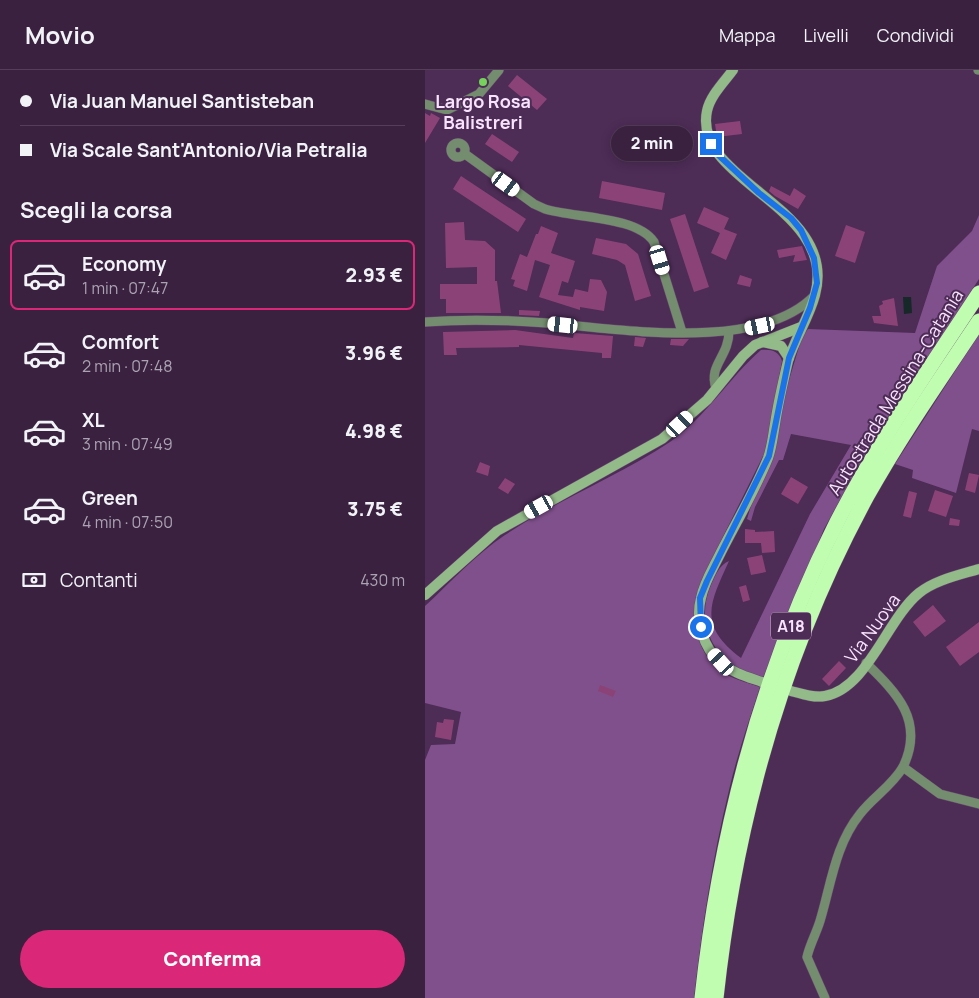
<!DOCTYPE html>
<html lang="it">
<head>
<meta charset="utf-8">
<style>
  :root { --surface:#3a2140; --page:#412947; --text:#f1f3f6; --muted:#aba3b1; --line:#543e59; --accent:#db2777 }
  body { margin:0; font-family:Manrope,sans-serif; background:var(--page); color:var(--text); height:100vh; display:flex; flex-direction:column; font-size:19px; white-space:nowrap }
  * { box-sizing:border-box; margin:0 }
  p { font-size:16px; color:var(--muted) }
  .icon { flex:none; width:28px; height:28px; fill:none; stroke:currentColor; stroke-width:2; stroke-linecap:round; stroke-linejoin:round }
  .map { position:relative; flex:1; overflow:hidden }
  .panel { display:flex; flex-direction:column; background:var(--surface); width:425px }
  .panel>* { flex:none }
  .hud { display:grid; align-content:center; height:110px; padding:0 20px; background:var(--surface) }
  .end { position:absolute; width:22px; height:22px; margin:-11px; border:6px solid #1a73e8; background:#fff; box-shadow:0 0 0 2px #fff }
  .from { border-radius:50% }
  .bubble { position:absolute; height:35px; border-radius:18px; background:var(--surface); box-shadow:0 2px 12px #0003,0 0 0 1px var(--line); font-size:16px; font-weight:800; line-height:35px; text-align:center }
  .car { position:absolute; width:15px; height:30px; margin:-15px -8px; border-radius:6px; box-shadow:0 0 4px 1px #0007; background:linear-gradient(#fff 24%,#345 0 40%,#fff 0 76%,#345 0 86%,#fff 0) }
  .hud b { display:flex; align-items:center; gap:18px; height:48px; font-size:19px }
  .hud b+b { border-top:1px solid var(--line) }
  .hud i { width:12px; height:12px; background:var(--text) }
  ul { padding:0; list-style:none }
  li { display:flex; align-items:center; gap:15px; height:70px; margin:0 10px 8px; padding:0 10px; border:2px solid transparent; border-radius:8px }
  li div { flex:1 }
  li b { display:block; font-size:19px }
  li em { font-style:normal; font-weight:800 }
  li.selected { border-color:var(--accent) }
  li>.icon { width:45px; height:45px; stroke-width:1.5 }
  h2 { padding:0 20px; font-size:22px; line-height:60px }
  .pay { display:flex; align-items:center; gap:12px; height:55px; padding:0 20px; font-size:19px }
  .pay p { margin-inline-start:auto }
  .action { display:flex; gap:10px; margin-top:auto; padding:10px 20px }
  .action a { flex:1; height:58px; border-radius:30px; background:var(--accent); color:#fff; font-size:20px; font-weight:800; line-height:58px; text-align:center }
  header { display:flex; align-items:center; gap:30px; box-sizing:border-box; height:70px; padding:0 25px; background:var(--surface); border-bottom:1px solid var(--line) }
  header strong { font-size:24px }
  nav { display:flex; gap:28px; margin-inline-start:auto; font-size:18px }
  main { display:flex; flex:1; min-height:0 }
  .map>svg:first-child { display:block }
  .green { fill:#80508c }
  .water { fill:#162828 }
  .building { fill:#8b4377 }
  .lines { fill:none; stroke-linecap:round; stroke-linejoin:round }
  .street-casing { stroke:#684971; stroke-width:10 }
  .secondary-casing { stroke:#684971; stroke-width:11 }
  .highway-casing { stroke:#684971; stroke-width:16 }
  .street { stroke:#748d6e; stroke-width:9 }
  .secondary { stroke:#93ba89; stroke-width:10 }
  .highway { stroke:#c0fdb0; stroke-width:15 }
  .route { stroke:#1a73e8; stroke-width:6 }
  .poi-dot { fill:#75d25b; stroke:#4d2c56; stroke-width:2 }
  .labels { text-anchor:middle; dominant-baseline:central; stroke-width:4; stroke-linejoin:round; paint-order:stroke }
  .shield { fill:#4d2c56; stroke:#c5accb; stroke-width:1 }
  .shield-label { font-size:16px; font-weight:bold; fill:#f8e3fd }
  .poi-label { font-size:18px; font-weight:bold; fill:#f8e3fd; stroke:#4d2c56 }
  .street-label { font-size:18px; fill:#f8e3fd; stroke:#4d2c56 }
</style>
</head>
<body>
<header>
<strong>Movio</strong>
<nav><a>Mappa</a><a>Livelli</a><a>Condividi</a></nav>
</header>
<main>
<section class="panel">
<div class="hud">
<b><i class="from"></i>Via Juan Manuel Santisteban</b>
<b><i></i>Via Scale Sant'Antonio/Via Petralia</b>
</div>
<h2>Scegli la corsa</h2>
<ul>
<li class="selected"><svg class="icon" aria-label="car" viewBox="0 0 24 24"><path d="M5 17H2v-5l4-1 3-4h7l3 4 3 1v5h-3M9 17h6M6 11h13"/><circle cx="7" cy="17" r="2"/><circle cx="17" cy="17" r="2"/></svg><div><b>Economy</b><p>1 min · 07:47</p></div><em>2.93 €</em></li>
<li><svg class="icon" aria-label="car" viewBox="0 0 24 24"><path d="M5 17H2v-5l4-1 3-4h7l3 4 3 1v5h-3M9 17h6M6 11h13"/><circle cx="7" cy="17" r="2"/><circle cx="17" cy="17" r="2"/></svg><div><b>Comfort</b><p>2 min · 07:48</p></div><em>3.96 €</em></li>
<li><svg class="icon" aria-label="car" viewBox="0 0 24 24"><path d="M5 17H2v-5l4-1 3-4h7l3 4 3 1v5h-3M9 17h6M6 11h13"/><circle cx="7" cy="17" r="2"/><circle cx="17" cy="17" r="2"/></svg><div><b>XL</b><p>3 min · 07:49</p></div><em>4.98 €</em></li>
<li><svg class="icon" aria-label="car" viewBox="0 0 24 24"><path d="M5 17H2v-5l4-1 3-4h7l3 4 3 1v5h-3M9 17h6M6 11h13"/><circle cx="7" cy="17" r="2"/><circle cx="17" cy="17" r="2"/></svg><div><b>Green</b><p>4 min · 07:50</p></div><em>3.75 €</em></li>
</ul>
<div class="pay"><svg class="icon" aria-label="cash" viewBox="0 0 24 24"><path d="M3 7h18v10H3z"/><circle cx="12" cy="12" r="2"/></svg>Contanti<p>430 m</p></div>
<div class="action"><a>Conferma</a></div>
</section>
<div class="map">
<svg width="554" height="928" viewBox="0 0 554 928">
  <rect width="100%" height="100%" fill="#4d2c56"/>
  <!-- green -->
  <g class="green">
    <path d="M554,145V209L441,383L399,459L338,608C330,605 320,603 313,598C283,581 272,546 286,515C290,506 294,495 304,491C285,533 272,555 316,588L385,444L426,375L366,364L358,390H354L330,437L326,451L322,449L377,267L383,259L490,263L512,196L547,161Z"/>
    <polygon points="554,264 554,361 547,359 531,423 487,408 488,400 470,394"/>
    <path d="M336,280C346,279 354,281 357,291L340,382L277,509C265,544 267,583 302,605C312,610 324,613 335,617C324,651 312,685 304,720C287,789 277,858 269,928H0V690L6,675L30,674L36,642L0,633V536C26,512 50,485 80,465C132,430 192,407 245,372C281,347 303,309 336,280Z"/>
  </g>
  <!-- water -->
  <polygon class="water" points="478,227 486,227 487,243 479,244"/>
  <!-- building -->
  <g class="building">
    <polygon points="92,5 122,29 112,40 83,16"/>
    <polygon points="0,43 5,46 6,43 15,48 0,73"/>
    <polygon points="315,51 317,64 292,67 290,54"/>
    <polygon points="67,64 94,82 87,92 60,74"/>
    <polygon points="36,106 101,149 93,162 28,119"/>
    <polygon points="177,111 240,123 237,140 174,128"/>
    <polygon points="346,116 365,126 369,118 381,126 373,139 350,126 344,121"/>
    <polygon points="279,137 304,148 299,159 312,164 301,190 286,183 295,163 272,153"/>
    <polygon points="260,144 284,217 269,222 245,149"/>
    <polygon points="39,152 40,170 60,171 70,180 70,211 72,211 76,243 21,243 21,229 15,229 15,214 52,214 52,197 21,198 20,153"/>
    <polygon points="421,155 440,162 430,193 410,186"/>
    <polygon points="116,156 133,163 126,183 150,191 143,213 137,211 133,225 148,227 150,219 163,222 165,209 176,210 182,222 179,241 155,237 155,240 114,227 125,195 110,190 102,221 88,216 90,210 86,209 95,184 102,187 111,164 113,164"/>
    <polygon points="171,168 201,174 213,184 226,226 210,231 200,195 192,190 167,184"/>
    <polygon points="377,176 382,190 368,192 370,185 354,188 352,180"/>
    <polygon points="315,205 327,209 325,217 312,214"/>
    <polygon points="469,228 473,256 449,253 447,246 456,246 454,236 458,234 457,231"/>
    <polygon points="94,240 115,241 114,246 94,245"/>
    <polygon points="90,260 148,268 149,263 188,266 186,288 177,288 177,283 94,275 94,277 31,278 32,285 19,285 18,262"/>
    <polygon points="210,267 221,268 218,277 209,276"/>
    <polygon points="246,269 264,269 258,276 245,275"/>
    <polygon points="55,392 65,396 63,406 51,402"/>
    <polygon points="544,403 554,405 550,423 540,420"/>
    <polygon points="366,407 383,417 373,434 356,424"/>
    <polygon points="80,408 90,414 83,424 73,418"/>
    <polygon points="510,420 528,426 521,447 503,441"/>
    <polygon points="484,421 492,423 486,448 478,446"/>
    <polygon points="525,448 535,450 534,456 524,455"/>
    <polygon points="320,459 330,460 330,462 349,461 350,482 337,483 336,473 320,473"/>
    <polygon points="337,485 341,502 326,505 322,488"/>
    <polygon points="321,515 325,530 318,532 314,517"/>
    <polygon points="508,535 521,551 500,567 488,552"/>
    <polygon points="554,552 554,582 535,596 521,577"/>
    <polygon points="414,591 421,598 404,616 397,609"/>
    <polygon points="175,615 191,621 188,627 173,621"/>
    <polygon points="19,649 29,650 26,670 10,667 12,652 18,653"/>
  </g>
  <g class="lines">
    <!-- street casing -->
    <g class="street-casing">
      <g id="street">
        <polyline points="553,0 554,0"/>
        <polyline points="0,34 22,40 54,24 74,0"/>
        <circle cx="33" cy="80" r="7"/>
        <path d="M40,84L109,134L120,139C149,148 212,146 229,172L257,262"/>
        <path d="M0,252C40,249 82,250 122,253C196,259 335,283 390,225"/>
        <path d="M291,318C283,295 304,287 304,261"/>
        <path d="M441,593C472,623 500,651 478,697L515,724L554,734"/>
        <path d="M400,928L382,887C385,874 391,864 395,851C406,815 410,775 435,744C448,727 467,716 478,697"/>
      </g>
    </g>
    <!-- secondary casing -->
    <g class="secondary-casing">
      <g id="secondary">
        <path d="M308,0C299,12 285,26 282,41C267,112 414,136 390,225C384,248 370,268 363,291C358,312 353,333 350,354C348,365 347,377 343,388C330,421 310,454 294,486C287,500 279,513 276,528C270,550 278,578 296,593C308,603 323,607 337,612"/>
        <polyline points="337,272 356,276 364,288"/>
        <polyline points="0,525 72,461 237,369 282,330 318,286 330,275 376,257"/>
        <path d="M366,621C377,624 389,628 400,626C442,619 462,549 494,523C510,510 534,505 554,499"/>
      </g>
    </g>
    <!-- highway casing -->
    <g class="highway-casing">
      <g id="highway">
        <path d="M277,928C295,762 336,602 412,452C453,372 505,298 554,223"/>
        <path d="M291,928C310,752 357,582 442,426C476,365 516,308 554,251"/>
      </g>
    </g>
    <!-- street -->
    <use href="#street" class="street"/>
    <!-- secondary -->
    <use href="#secondary" class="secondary"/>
    <!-- highway -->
    <use href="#highway" class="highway"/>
  </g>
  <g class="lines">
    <!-- route -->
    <polyline class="route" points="276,557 275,528 282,511 344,386 364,288 385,238 392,213 389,188 376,160 366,148 334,123 288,80 286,74"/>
  </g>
  <!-- markers -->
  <circle class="poi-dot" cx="58" cy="12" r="5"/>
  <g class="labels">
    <!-- shield labels -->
    <rect class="shield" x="346" y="542.5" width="40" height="27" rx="4"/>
    <g class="shield-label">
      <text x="366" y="556">A18</text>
    </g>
    <!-- poi labels -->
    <g class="poi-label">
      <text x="58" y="31">Largo Rosa<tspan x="58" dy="21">Balistreri</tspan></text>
    </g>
    <!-- street labels -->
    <g class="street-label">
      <text transform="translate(470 322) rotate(-58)">Autostrada Messina-Catania</text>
      <text transform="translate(447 558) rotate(-54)">Via Nuova</text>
    </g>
  </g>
</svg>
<i class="end from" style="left:276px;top:557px"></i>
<i class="end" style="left:286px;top:74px"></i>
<div class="bubble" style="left:186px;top:56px;width:82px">2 min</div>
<i class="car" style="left:81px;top:114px;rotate:126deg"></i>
<i class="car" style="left:235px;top:190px;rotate:163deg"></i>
<i class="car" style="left:138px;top:255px;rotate:276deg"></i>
<i class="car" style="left:335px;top:256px;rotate:258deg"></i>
<i class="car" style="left:255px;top:354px;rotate:47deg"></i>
<i class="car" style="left:114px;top:437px;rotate:241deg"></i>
<i class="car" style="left:296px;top:592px;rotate:318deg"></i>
</div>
</main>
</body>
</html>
